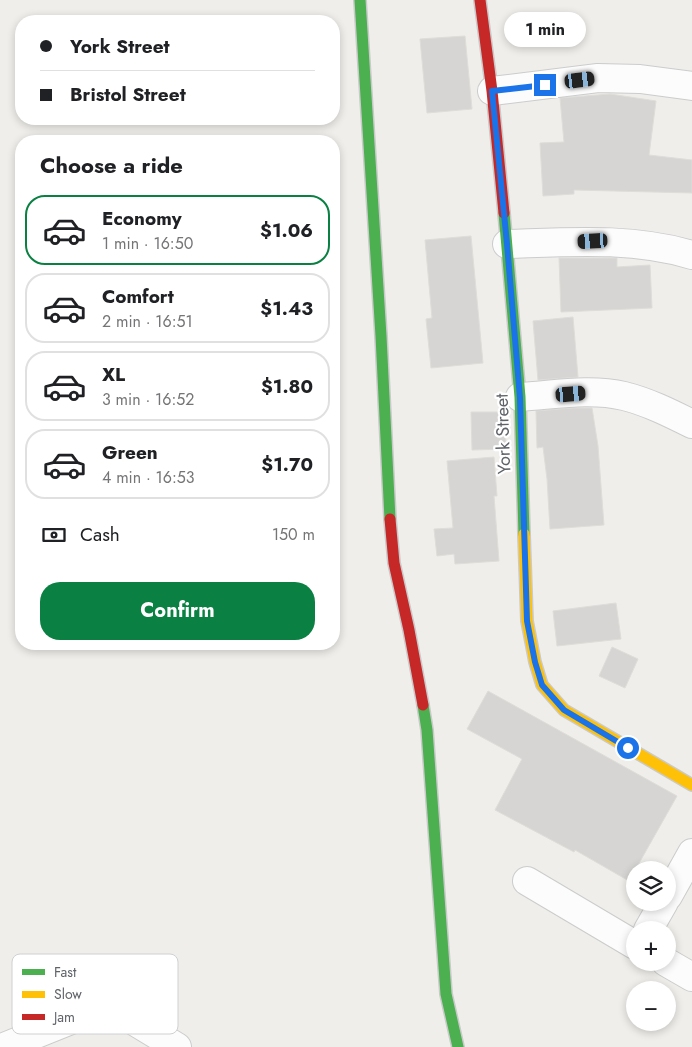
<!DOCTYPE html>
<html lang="en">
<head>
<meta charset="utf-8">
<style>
  :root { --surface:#fff; --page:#f2f2f2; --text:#202124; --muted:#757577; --line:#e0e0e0; --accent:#0b8043 }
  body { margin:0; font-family:Jost,sans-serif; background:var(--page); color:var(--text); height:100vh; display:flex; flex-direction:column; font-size:19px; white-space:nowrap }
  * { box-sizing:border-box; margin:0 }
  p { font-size:16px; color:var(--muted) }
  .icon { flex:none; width:28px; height:28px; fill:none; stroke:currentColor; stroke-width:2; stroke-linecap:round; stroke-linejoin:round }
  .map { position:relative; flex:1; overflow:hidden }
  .sheet { position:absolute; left:15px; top:135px; width:325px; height:515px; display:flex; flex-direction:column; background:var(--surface); border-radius:20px; box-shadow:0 2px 8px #0003 }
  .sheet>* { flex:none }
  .banner { position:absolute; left:15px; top:15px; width:325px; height:110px; border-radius:20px; box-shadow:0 2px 8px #0003; display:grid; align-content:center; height:110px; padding:0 25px; background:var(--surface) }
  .tools { position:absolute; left:626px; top:861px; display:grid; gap:10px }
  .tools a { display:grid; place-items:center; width:50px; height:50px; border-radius:50%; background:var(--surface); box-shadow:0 2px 8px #0003; font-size:25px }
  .end { position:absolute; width:22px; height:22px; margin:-11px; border:6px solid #1a73e8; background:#fff; box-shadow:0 0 0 2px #fff }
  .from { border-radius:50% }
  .bubble { position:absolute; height:35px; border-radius:18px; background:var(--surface); box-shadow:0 2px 8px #0003; font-size:16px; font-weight:700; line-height:35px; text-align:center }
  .car { position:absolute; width:15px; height:30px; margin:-15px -8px; border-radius:6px; box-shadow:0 0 4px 1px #0007; background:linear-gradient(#222 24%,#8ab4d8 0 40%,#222 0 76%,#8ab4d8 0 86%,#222 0) }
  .banner b { display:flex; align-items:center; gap:18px; height:48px; font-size:19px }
  .banner b+b { border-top:1px solid var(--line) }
  .banner i { width:12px; height:12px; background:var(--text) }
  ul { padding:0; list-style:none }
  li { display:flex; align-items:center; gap:15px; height:70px; margin:0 10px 8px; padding:0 15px; border:2px solid var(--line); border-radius:20px }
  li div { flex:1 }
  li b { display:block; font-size:19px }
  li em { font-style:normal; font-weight:700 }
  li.on { border-color:var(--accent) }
  li>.icon { width:45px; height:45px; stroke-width:1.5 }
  h2 { padding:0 25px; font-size:22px; line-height:60px }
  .pay { display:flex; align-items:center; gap:12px; height:55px; padding:0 25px; font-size:19px }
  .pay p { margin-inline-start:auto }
  .cta { display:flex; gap:10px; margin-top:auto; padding:10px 25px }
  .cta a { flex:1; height:58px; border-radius:20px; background:var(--accent); color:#fff; font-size:20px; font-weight:700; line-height:58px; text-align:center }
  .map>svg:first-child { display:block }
  .building { fill:#d6d5d3; stroke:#deddd9 }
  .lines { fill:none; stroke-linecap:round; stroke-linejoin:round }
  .street-casing { stroke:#cbcccc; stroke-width:30 }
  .fast-casing { stroke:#cacacb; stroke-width:14 }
  .slow-casing { stroke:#cacacb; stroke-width:14 }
  .jam-casing { stroke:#cacacb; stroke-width:14 }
  .street { stroke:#fdfcfc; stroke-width:28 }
  .fast { stroke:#4caf50; stroke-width:11 }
  .slow { stroke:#ffc107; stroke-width:11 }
  .jam { stroke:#c62828; stroke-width:11 }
  .route { stroke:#1a73e8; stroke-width:6 }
  .labels { text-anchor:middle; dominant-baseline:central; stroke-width:4.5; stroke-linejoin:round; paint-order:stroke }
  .street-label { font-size:18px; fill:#5f6368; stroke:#fff }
  .key { fill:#fff; stroke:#cfd0d2; stroke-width:1 }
  .key-label { font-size:14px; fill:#5f6368 }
</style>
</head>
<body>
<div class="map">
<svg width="692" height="1047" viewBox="0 0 692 1047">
  <rect width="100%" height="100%" fill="#efeeea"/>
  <!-- building -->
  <g class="building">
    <polygon points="465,36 472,109 427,113 420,39"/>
    <polygon points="610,94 656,101 649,155 692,160 692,193 574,190 574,194 543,196 540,143 564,142 560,98"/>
    <polygon points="471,236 483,363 431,368 426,319 432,318 425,240"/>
    <polygon points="559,258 617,258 617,267 650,265 652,308 561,312"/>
    <polygon points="573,317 578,377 538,380 533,321"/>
    <polygon points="573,408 592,408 598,446 604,525 550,529 547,479 543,447 537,448 536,411"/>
    <polygon points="471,412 505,412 506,449 472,450"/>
    <polygon points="494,457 497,496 494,496 499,561 455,564 454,554 437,556 434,529 453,528 447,461"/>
    <polygon points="616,603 621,639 557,646 553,611"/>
    <polygon points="612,647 638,659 625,688 599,676"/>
    <polygon points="488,691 677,796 629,881 575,850 574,852 495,810 522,759 467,729"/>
  </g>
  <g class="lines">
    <!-- street casing -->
    <g class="street-casing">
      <g id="street">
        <polyline points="492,91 598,78 640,79 692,86"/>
        <path d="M507,244C569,242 632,237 692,255"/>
        <path d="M520,397C554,395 590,388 624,396C648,402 670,413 692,424"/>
        <polyline points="527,881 635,945"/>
        <polyline points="668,896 692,853"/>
        <polyline points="648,930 664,902"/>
        <polyline points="666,962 692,977"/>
        <polyline points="4,1047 76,1018 129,1018 177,1047"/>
      </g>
    </g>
    <!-- fast casing -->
    <g class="fast-casing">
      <g id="fast">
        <polyline points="360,0 381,336 390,519"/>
        <polyline points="504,213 520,397 524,534"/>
        <polyline points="423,705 427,730 446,994 458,1047"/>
      </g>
    </g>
    <!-- slow casing -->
    <g class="slow-casing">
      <polyline id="slow" points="524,534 527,621 535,662 542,685 564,710 692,785"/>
    </g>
    <!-- jam casing -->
    <g class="jam-casing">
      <g id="jam">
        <polyline points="480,0 492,91 504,213"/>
        <polyline points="390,519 394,563 409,630 423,705"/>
      </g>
    </g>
    <!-- street -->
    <use href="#street" class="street"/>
    <!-- fast -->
    <use href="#fast" class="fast"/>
    <!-- slow -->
    <use href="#slow" class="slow"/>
    <!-- jam -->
    <use href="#jam" class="jam"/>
  </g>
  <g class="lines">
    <!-- route -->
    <polyline class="route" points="545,85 492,91 507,244 520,398 527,621 535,662 542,685 564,710 628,748"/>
  </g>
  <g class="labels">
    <!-- street labels -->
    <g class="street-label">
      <text transform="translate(503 434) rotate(-92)">York Street</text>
    </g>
  </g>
  <!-- legend -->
  <rect x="12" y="954" width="166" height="80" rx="8" class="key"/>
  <rect x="22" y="969" width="23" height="6" fill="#4caf50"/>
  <rect x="22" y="991" width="23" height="7" fill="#ffc107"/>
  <rect x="22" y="1014" width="23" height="6" fill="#c62828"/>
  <g class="key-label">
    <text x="54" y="977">Fast</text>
    <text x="54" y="999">Slow</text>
    <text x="54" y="1022">Jam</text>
  </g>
</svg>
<div class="tools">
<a><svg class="icon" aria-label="layers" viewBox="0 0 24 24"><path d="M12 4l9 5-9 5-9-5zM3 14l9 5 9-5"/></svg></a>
<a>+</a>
<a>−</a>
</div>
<i class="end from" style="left:628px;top:748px"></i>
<i class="end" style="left:545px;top:85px"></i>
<div class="bubble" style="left:504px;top:12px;width:82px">1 min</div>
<i class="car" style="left:580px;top:80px;rotate:83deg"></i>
<i class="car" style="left:593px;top:241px;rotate:267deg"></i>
<i class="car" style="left:571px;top:394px;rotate:85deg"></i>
<div class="banner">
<b><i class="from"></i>York Street</b>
<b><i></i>Bristol Street</b>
</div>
<section class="sheet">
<h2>Choose a ride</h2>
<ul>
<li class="on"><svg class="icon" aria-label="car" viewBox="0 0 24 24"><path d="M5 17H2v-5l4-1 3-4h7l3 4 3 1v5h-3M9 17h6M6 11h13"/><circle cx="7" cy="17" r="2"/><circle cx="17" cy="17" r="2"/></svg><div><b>Economy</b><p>1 min · 16:50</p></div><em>$1.06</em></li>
<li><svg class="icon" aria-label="car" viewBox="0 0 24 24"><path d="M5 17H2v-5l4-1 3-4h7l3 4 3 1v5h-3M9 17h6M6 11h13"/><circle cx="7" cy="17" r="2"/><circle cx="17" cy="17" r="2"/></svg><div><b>Comfort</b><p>2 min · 16:51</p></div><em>$1.43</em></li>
<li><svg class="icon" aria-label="car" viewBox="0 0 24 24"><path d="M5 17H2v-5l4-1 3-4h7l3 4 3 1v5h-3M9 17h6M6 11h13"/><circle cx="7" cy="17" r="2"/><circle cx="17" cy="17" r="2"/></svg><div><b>XL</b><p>3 min · 16:52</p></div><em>$1.80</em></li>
<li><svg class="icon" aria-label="car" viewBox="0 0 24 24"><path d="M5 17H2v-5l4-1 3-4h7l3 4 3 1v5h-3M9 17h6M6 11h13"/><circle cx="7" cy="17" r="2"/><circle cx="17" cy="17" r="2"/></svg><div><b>Green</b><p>4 min · 16:53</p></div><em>$1.70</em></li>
</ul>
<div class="pay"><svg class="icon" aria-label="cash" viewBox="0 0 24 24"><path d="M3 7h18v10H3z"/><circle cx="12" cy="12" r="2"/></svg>Cash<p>150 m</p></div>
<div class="cta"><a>Confirm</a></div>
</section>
</div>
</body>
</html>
